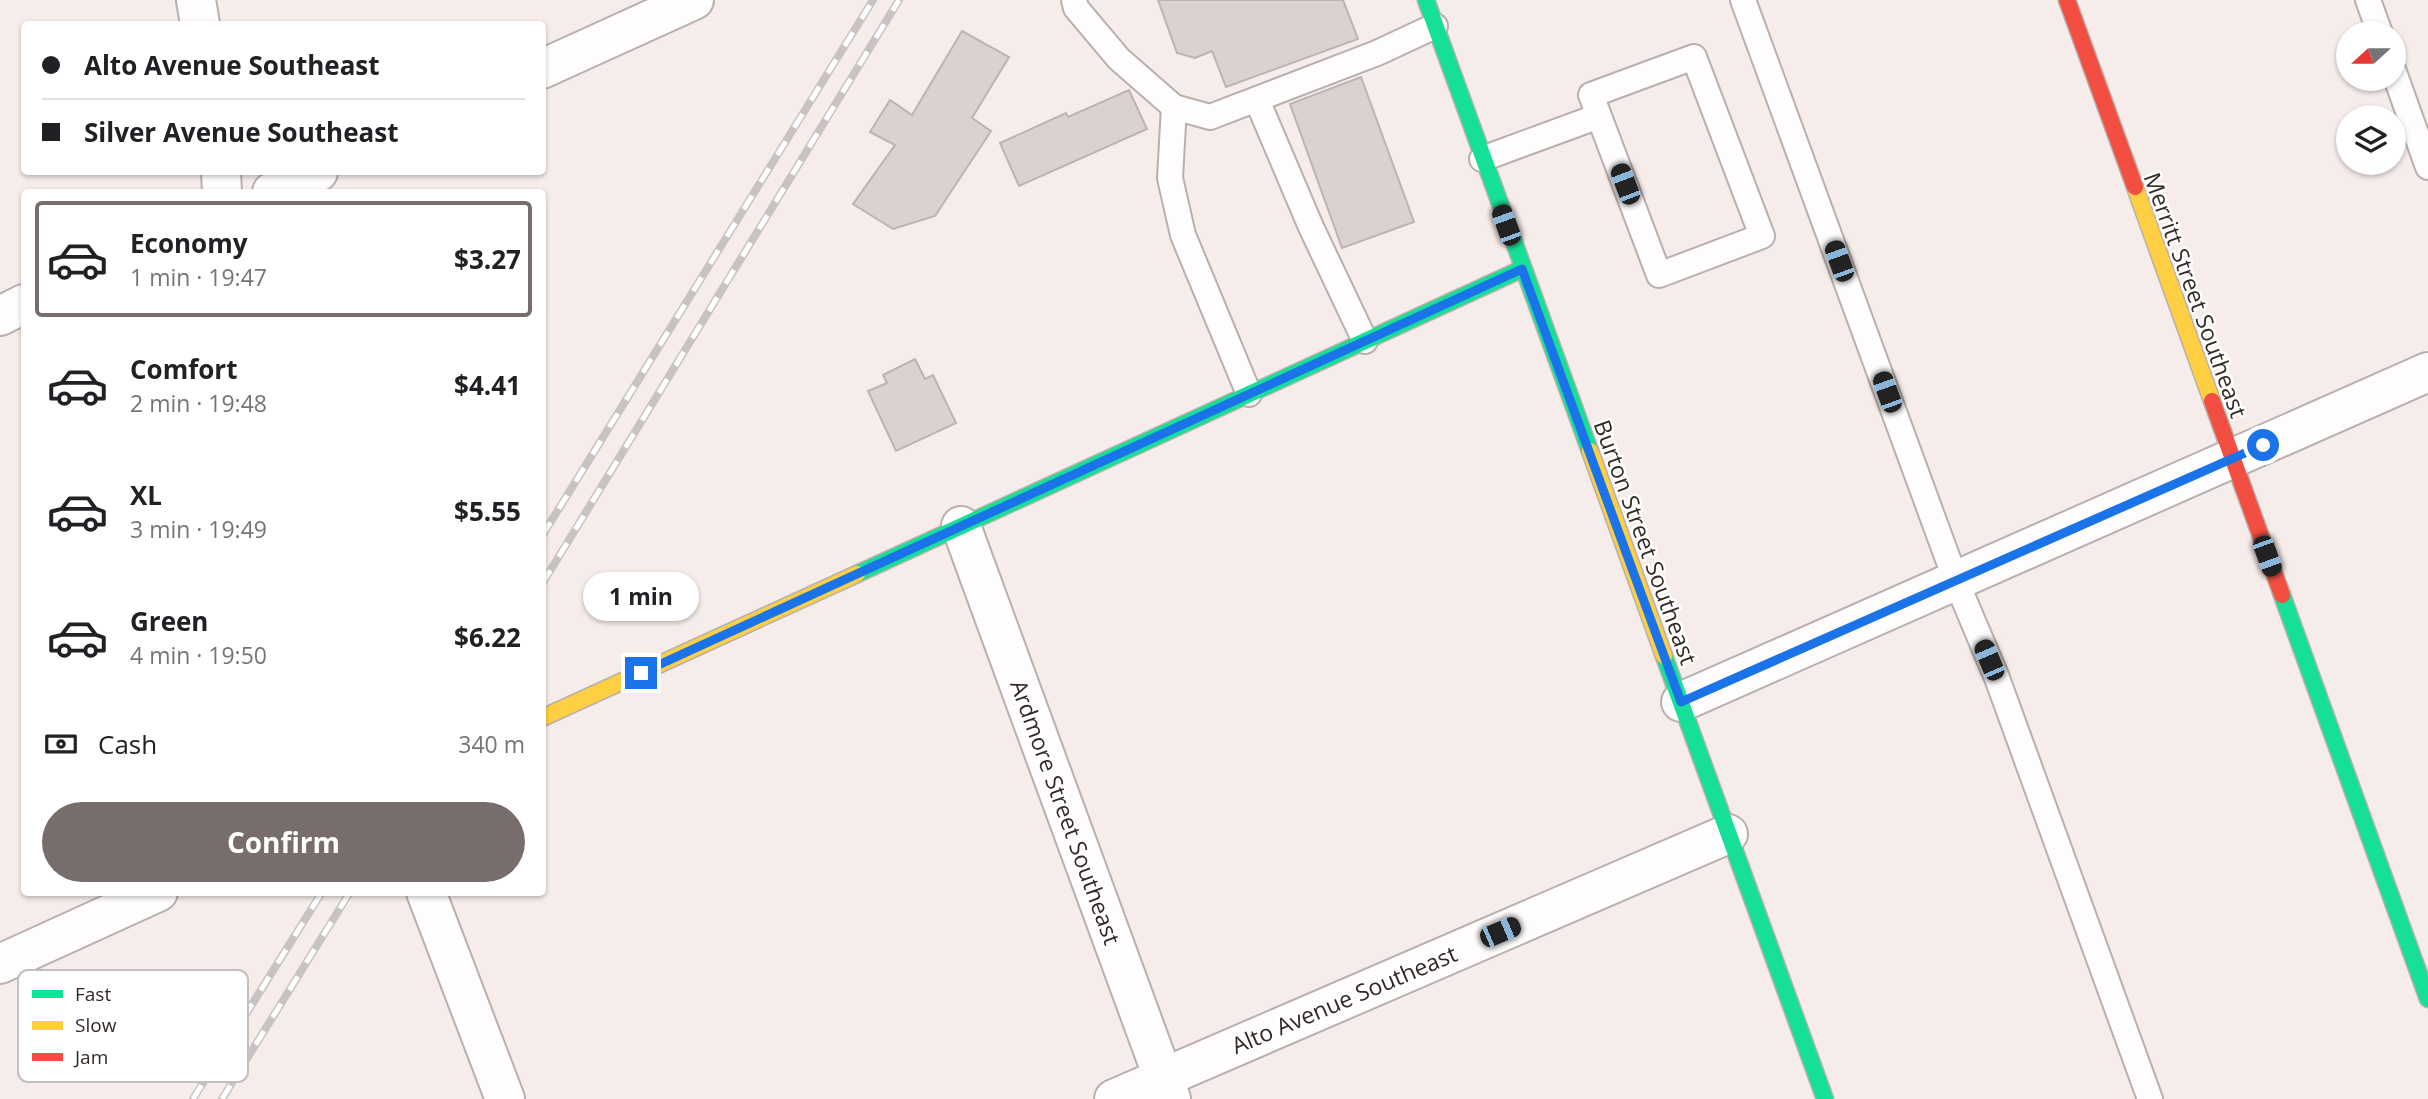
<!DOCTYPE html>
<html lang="en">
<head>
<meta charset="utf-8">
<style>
  :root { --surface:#fff; --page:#f2f2f2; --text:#202124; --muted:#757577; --line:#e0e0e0; --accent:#776d6a }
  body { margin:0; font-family:"Open Sans",sans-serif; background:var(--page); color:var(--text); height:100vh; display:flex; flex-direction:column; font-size:26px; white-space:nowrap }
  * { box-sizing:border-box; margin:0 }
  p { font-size:23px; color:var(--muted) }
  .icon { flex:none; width:38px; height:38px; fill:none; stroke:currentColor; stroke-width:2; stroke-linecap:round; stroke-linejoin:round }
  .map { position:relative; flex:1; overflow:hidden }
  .drawer { position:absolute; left:21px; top:189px; width:525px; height:707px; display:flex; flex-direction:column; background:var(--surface); border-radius:7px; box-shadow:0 2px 5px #0004 }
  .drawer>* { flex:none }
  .top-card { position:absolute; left:21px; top:21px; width:525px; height:154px; border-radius:7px; box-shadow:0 2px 5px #0004; display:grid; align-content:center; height:154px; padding:0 21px; background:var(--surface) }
  .needle { width:46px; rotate:249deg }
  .fabs { position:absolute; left:2336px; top:21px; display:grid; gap:14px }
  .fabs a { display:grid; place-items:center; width:70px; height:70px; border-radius:50%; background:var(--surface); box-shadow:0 2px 5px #0004; font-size:35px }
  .end { position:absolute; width:32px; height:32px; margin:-16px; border:9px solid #1a73e8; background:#fff; box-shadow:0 0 0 4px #fff }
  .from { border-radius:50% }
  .bubble { position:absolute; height:49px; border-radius:24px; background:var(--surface); box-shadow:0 2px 5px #0004; font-size:23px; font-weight:700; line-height:49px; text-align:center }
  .car { position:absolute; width:21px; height:42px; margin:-21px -10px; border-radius:9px; box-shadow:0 0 5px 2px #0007; background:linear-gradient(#222 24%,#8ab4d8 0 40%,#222 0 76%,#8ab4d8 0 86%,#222 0) }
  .top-card b { display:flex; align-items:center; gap:24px; height:66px; font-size:26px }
  .top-card b+b { border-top:2px solid var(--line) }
  .top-card i { width:18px; height:18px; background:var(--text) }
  ul { padding:12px 0 0; list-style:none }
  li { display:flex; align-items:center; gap:21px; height:116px; margin:0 14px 10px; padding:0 7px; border:4px solid transparent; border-radius:7px }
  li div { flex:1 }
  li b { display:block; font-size:26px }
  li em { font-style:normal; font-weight:700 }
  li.on { border-color:var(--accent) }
  li>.icon { width:63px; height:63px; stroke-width:1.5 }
  .pay { display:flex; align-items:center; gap:18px; height:77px; padding:0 21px; font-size:26px }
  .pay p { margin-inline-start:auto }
  .cta { display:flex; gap:14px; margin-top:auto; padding:14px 21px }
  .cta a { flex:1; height:80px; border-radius:42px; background:var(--accent); color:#fff; font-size:28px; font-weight:700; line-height:80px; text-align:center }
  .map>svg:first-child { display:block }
  .building { fill:#d9d2ce; stroke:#bcb4b0; stroke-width:2 }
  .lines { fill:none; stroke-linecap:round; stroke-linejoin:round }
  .lane-casing { stroke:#b8b0ac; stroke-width:28 }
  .street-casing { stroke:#b8b0ac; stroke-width:42 }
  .fast-casing { stroke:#b8b0ac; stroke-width:19 }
  .slow-casing { stroke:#b8b0ac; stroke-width:19 }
  .jam-casing { stroke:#b8b0ac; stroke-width:19 }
  .lane { stroke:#fefcfc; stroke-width:24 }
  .street { stroke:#fefcfc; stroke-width:38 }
  .fast { stroke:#16e098; stroke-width:16 }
  .slow { stroke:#ffcf43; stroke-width:16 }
  .jam { stroke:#f24e42; stroke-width:16 }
  .rail-casing { stroke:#c6c3c2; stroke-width:8 }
  .rail { stroke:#fff; stroke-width:5; stroke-dasharray:16; stroke-linecap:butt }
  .route { stroke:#1a73e8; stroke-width:9 }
  .labels { text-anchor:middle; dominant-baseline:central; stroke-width:5; stroke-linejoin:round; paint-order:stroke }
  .street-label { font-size:23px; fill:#322926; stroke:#fff }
  .key { fill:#fff; stroke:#c2bfbe; stroke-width:2 }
  .key-label { font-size:19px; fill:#322926 }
</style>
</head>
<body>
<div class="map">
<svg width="2428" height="1099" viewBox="0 0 2428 1099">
  <rect width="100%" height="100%" fill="#f6ece9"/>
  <!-- building -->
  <g class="building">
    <polygon points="1158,0 1343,0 1358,39 1226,87 1212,51 1195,58 1177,53"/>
    <polygon points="962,31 1009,57 972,118 991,131 935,216 893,229 853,204 895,145 870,132 890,100 912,115"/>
    <polygon points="1361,77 1414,222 1342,248 1290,104"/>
    <polygon points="1129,90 1147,129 1019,186 1000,143 1066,113 1068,117"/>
    <polygon points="915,359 925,379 933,375 956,423 896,451 868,391 887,383 883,375"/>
  </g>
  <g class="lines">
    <!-- lane casing -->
    <g class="lane-casing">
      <g id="lane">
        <polyline points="1074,0 1076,8 1119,59 1174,107 1210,117 1377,53 1435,26"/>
        <polyline points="1743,0 1956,581 1997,678 2150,1099"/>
        <polyline points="2368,0 2380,33"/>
        <polyline points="2394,72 2428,167"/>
        <polyline points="1257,100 1311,227 1365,341"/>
        <polyline points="1174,107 1170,178 1183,235 1249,394"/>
        <polyline points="1482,159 1599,116 1659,275 1762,236 1694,57 1591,95 1599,116"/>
      </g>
    </g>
    <!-- street casing -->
    <g class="street-casing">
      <g id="street">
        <polyline points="196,0 200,24"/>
        <polyline points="542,69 694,0"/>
        <polyline points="221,172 222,192"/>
        <polyline points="272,192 318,172"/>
        <polyline points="0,316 24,304"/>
        <polyline points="961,526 1171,1099"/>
        <polyline points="1681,702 2428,372"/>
        <polyline points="426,892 505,1099"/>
        <polyline points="0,964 158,892"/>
        <polyline points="1114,1099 1728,834"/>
      </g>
    </g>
    <!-- fast casing -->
    <g class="fast-casing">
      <g id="fast">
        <polyline points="1426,0 1590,451"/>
        <polyline points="857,574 1522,269"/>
        <polyline points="2282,595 2428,999"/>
        <polyline points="1664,656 1825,1099"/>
      </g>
    </g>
    <!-- slow casing -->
    <g class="slow-casing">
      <g id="slow">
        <polyline points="2135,187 2212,401"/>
        <polyline points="1590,451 1664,656"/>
        <polyline points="542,718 857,574"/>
      </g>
    </g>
    <!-- jam casing -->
    <g class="jam-casing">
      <g id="jam">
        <polyline points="2067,0 2135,187"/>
        <polyline points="2212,401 2282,595"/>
      </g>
    </g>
    <!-- lane -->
    <use href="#lane" class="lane"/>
    <!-- street -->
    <use href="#street" class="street"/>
    <!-- fast -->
    <use href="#fast" class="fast"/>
    <!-- slow -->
    <use href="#slow" class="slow"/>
    <!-- jam -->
    <use href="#jam" class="jam"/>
    <!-- rail casing -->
    <g class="rail-casing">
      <g id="rail">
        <polyline points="542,536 873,0"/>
        <polyline points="542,584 899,0"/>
        <polyline points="193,1099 322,892"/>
        <polyline points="222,1099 350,892"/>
      </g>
    </g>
    <!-- rail -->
    <use href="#rail" class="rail"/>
  </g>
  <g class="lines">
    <!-- route -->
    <polyline class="route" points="641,673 1522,269 1681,702 2263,445"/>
  </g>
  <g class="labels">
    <!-- street labels -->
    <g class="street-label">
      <text transform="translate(2196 295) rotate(70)">Merritt Street Southeast</text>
      <text transform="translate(1646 542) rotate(70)">Burton Street Southeast</text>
      <text transform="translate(1066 812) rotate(70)">Ardmore Street Southeast</text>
      <text transform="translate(1344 999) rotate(-23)">Alto Avenue Southeast</text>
    </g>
  </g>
  <!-- legend -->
  <rect x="18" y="970" width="230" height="112" rx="10" class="key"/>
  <rect x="32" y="990" width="31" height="8" fill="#16e098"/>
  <rect x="32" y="1021" width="31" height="9" fill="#ffcf43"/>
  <rect x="32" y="1053" width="31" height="8" fill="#f24e42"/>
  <g class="key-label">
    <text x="75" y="1001">Fast</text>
    <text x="75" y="1032">Slow</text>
    <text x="75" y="1064">Jam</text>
  </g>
</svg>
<div class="fabs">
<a><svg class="needle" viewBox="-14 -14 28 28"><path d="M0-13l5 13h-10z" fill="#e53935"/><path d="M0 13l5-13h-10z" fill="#757577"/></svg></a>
<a><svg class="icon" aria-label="layers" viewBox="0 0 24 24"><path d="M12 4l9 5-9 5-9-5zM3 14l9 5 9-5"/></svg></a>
</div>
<i class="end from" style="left:2263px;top:445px"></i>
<i class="end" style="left:641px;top:673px"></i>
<div class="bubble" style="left:583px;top:572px;width:116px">1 min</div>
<i class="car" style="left:1625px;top:184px;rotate:339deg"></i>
<i class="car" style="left:1506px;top:225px;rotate:340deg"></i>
<i class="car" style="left:1839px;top:261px;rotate:340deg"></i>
<i class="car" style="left:1887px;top:392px;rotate:340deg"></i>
<i class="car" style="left:2267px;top:556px;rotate:160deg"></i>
<i class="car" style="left:1989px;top:660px;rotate:337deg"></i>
<i class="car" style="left:1500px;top:932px;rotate:67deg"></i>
<div class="top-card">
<b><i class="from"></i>Alto Avenue Southeast</b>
<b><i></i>Silver Avenue Southeast</b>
</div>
<section class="drawer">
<ul>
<li class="on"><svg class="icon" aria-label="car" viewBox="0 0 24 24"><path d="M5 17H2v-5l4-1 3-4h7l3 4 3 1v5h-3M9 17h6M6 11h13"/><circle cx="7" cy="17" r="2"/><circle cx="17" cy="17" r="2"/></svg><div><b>Economy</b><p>1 min · 19:47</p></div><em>$3.27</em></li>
<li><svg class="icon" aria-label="car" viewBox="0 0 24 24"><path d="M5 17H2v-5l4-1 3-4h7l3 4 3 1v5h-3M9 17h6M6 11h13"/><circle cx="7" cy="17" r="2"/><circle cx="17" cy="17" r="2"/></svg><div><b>Comfort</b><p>2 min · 19:48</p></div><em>$4.41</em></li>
<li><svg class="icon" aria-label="car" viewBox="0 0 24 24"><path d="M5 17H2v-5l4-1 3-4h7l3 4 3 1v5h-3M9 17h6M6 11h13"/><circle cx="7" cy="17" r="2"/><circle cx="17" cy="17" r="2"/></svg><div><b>XL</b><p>3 min · 19:49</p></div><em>$5.55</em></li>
<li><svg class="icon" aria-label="car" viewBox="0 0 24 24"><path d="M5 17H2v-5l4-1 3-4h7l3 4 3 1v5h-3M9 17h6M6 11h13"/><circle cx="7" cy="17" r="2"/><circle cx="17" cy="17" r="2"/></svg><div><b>Green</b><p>4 min · 19:50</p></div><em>$6.22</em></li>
</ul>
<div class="pay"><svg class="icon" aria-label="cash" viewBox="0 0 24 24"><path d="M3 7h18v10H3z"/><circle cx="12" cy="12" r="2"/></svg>Cash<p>340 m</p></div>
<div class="cta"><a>Confirm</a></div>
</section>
</div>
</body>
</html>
